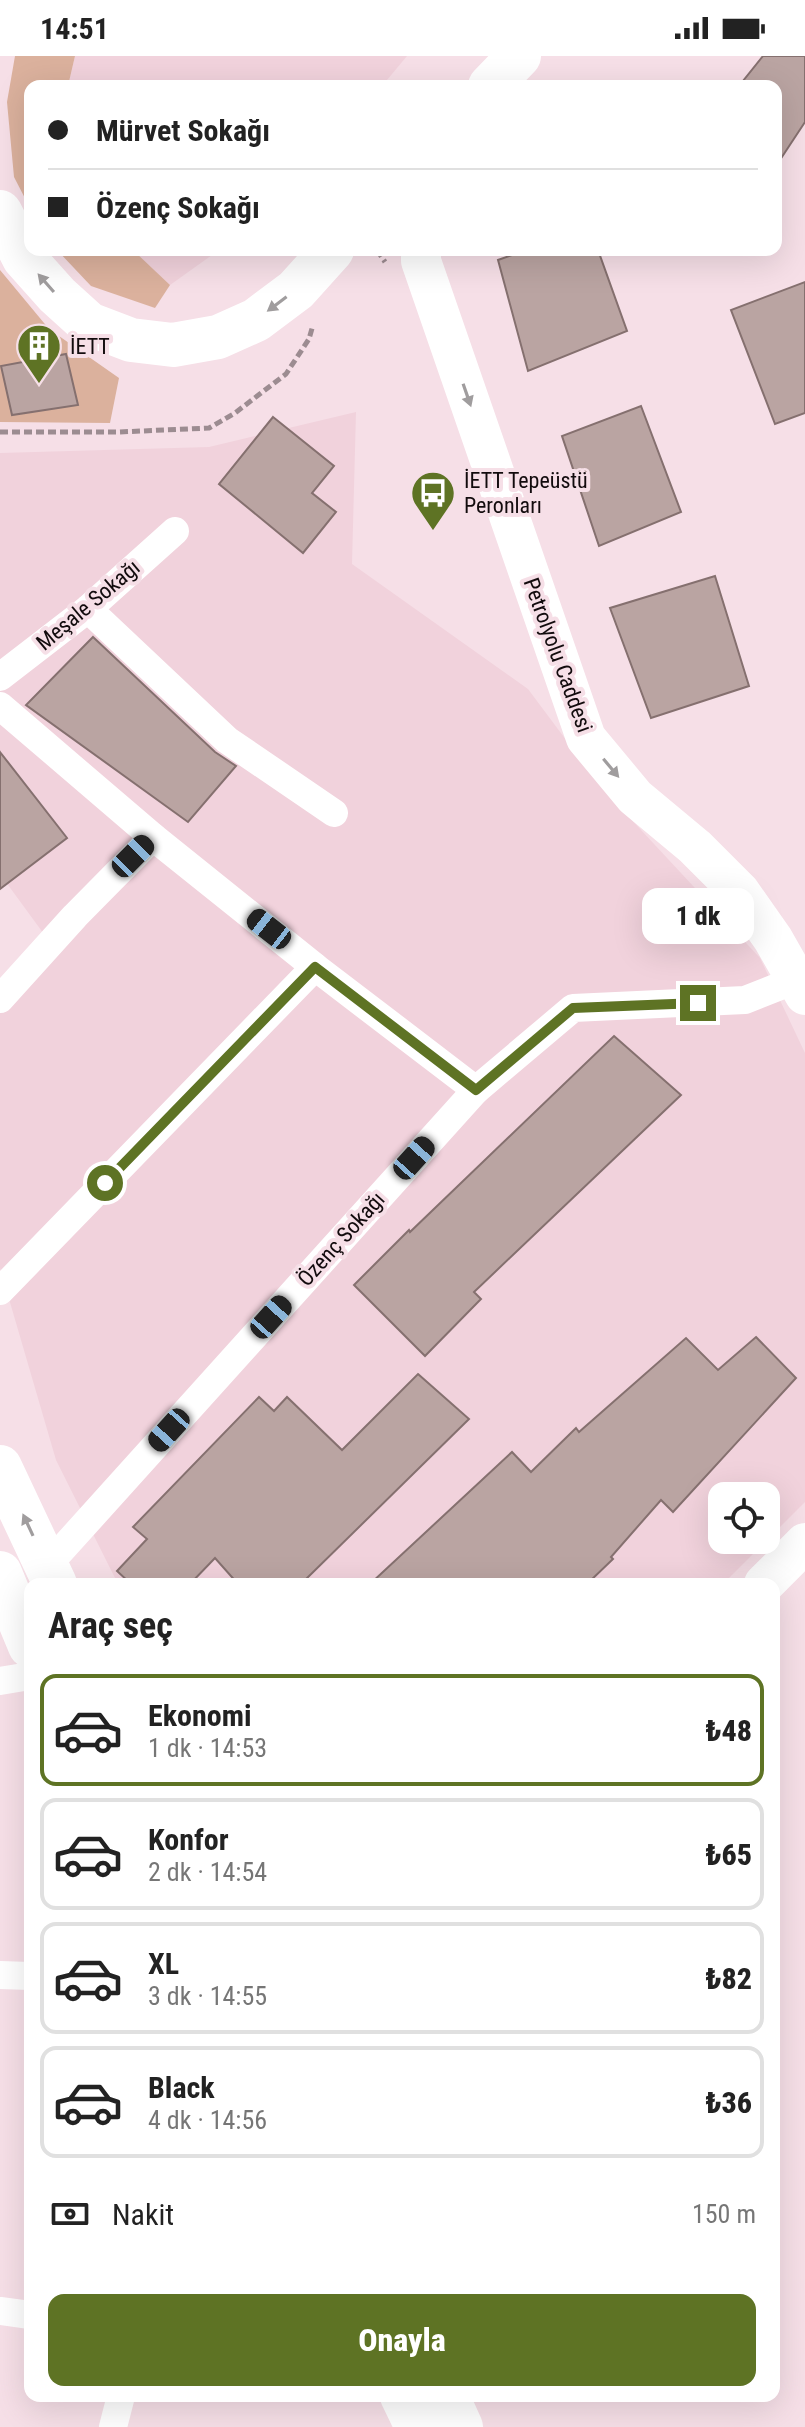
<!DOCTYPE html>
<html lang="tr">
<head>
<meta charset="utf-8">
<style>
  :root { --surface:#fff; --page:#f2f2f2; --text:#222; --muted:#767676; --line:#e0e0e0; --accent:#5e7324 }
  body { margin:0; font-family:"Roboto Condensed",sans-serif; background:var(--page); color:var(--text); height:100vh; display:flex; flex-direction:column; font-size:30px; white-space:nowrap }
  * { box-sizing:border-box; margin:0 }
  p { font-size:26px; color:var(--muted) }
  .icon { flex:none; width:44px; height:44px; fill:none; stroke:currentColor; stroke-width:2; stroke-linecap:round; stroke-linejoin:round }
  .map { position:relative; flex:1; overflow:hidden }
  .panel { position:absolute; left:24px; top:1522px; width:756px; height:824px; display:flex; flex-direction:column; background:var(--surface); border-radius:16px; box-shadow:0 8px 32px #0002 }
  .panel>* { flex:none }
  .guide { position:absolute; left:24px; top:24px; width:758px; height:176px; border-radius:16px; box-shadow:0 8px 32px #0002; display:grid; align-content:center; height:176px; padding:0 24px; background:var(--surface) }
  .buttons { position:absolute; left:708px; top:1426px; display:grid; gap:16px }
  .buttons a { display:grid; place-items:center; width:72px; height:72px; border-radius:16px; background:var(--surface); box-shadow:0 8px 32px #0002; font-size:40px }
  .end { position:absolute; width:36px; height:36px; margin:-18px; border:10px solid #5e7324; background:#fff; box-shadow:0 0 0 4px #fff }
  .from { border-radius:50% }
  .bubble { position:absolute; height:56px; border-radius:16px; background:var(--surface); box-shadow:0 8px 32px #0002; font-size:26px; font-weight:800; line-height:56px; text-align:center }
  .car { position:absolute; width:24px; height:48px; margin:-24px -12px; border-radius:10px; box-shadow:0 0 6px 2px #0007; background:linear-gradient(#222 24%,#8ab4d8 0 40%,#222 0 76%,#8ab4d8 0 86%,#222 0) }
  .guide b { display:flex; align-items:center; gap:28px; height:76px; font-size:30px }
  .guide b+b { border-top:2px solid var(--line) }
  .guide i { width:20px; height:20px; background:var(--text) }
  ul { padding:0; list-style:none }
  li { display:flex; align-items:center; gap:24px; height:112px; margin:0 16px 12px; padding:0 8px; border:4px solid var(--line); border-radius:16px }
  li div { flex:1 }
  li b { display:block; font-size:30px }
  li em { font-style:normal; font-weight:800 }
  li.selected { border-color:var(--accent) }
  li>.icon { width:72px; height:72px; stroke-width:1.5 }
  h2 { padding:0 24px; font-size:36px; line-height:96px }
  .pay { display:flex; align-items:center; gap:20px; height:88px; padding:0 24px; font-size:30px }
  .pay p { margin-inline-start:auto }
  .primary-button { display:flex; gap:16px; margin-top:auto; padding:16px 24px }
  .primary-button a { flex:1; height:92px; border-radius:16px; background:var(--accent); color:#fff; font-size:32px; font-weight:800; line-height:92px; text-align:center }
  .status { display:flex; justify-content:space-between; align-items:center; height:56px; padding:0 40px; background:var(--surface); direction:ltr }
  .status svg { height:22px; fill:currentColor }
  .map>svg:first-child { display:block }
  .built { fill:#f1d2dc; fill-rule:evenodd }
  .green { fill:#dbb19d }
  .building { fill:#baa4a2; stroke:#85706f; stroke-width:2 }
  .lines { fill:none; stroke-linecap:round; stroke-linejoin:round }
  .path { stroke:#9c8c91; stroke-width:5; stroke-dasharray:8 4; stroke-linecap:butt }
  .minor { stroke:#fff; stroke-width:28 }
  .secondary { stroke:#fff; stroke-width:40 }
  .primary { stroke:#fff; stroke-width:44 }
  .trunk { stroke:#fff; stroke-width:44 }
  .oneway { fill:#a09d9e }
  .route { stroke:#5e7324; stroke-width:10 }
  .labels { text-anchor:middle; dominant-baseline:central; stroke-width:8; stroke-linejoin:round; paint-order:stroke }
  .poi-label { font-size:22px; fill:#120b0d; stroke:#f6dfe7; text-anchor:start }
  .street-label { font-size:22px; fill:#120b0d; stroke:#f6dfe7 }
</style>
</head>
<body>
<div class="status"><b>14:51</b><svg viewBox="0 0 49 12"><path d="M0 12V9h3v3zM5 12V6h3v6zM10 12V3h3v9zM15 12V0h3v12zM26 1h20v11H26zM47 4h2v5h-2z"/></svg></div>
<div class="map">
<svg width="805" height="2371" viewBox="0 0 805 2371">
  <rect width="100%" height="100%" fill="#f6dfe7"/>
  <!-- built -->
  <g class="built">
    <polygon points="75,0 407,0 382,30 68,30"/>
    <polygon points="133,194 219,194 170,229"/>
    <path d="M356,356L352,508L528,633L602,732L760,902L805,997V1446L723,1528H118L56,1404L0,1212V955L49,885L0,818V397L209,391ZM722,1440H766V1484H722Z"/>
  </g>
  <!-- green -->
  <g class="green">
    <polygon points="15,0 75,0 68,30 30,30 30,152 14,121 7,46"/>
    <polygon points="57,194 133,194 170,229 155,252 91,230"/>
    <polygon points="0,214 49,273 119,322 110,367 0,366"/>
  </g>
  <!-- building -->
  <g class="building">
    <polygon points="763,0 805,0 805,66 776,110 776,30 739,30"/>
    <polygon points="526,194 598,194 627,275 528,315 498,204"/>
    <polygon points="805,226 805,357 775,368 731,254"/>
    <polygon points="66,298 78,349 12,359 1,310"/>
    <polygon points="641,350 681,456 599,490 562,380"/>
    <polygon points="273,361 334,410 312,437 336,456 303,497 219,428"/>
    <polygon points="715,520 749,630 651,662 610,552"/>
    <polygon points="93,581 215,696 236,710 188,766 26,649"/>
    <polygon points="0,696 67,782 0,833"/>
    <polygon points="614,980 681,1039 474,1236 481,1243 425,1300 354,1229 409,1174 410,1176"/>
    <polygon points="756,1281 796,1322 673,1456 661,1444 611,1501 613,1503 587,1528 370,1528 512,1396 531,1416 576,1372 579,1376 686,1282 718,1314"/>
    <polygon points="418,1318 469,1363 301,1528 238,1528 215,1502 190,1528 131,1528 117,1515 147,1483 133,1471 259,1341 274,1355 287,1341 342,1394"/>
  </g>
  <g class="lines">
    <!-- path -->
    <g class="path">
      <polyline points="377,194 385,206"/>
      <polyline points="0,376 119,376 209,372 235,357 286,318 309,283 313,269"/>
    </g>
    <!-- minor -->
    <g class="minor">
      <polyline points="88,553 227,684 334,757"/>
      <polyline points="0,621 88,553 175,475"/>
      <polyline points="0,650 153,781 315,911 476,1034 47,1510"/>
      <polyline points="0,943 75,860 153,781"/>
      <polyline points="476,1034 573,952 745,944 798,923"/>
      <polyline points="0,1235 315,911"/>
      <polyline points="0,1625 30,1620"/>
      <polyline points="0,1919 30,1920"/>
      <polyline points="0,2255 30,2259"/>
      <polyline points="113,2371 121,2340"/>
    </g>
    <!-- secondary -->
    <g class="secondary">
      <polyline points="421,194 421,205 586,682 635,741 695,791 740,836 773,883 805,939"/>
      <polyline points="764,1528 805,1487"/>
    </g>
    <!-- primary -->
    <g class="primary">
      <polyline points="0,1411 55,1528"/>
      <polyline points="0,1517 30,1590"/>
      <polyline points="402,2340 417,2371"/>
      <polyline points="447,2340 461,2371"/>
    </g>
    <!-- trunk -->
    <g class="trunk">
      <polyline points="490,30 519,0"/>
      <polyline points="0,156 24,202 57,239 89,268 131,284 173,289 218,281 256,264 296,234 332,194"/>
    </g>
  </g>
  <!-- one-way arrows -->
  <defs><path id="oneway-solid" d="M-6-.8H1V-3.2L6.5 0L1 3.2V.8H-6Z" transform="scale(2)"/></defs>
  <g class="oneway">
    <use href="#oneway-solid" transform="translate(46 227) rotate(-131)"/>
    <use href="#oneway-solid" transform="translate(277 248) rotate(143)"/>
    <use href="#oneway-solid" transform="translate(467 339) rotate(71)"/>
    <use href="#oneway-solid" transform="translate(611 712) rotate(50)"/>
    <use href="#oneway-solid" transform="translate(28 1469) rotate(-115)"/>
  </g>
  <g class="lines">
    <!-- route -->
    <polyline class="route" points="105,1127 315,911 476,1034 573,952 698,947"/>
  </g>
  <!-- icons -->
  <defs>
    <g id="building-pin" transform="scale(2.3)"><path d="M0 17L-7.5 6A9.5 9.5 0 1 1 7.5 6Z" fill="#5e7324" stroke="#f6dfe7"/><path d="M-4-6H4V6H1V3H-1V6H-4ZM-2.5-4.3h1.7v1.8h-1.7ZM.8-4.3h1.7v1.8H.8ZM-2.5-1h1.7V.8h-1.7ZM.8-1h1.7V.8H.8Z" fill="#fff"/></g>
    <g id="bus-pin" transform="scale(2.3)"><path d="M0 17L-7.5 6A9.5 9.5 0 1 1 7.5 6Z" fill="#5e7324" stroke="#f6dfe7"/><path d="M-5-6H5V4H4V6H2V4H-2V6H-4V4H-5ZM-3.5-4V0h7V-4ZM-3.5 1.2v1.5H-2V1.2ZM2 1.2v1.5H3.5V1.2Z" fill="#fff"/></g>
  </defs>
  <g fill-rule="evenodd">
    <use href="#building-pin" x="39" y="290"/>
    <use href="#bus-pin" x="433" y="437"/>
  </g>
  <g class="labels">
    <!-- poi labels -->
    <g class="poi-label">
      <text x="70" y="290">İETT</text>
      <text x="464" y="424">İETT Tepeüstü<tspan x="464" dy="25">Peronları</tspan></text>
    </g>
    <!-- street labels -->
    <g class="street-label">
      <text transform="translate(88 549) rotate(-40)">Meşale Sokağı</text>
      <text transform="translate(558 599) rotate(70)">Petrolyolu Caddesi</text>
      <text transform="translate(341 1183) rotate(-48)">Özenç Sokağı</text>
    </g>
  </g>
</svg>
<div class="buttons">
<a><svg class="icon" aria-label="locate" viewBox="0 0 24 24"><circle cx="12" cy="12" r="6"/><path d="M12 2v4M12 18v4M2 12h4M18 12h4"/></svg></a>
</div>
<i class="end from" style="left:105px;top:1127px"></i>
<i class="end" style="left:698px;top:947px"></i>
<div class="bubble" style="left:642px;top:832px;width:112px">1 dk</div>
<i class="car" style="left:133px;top:800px;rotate:45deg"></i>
<i class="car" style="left:269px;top:873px;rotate:308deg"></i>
<i class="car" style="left:414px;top:1102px;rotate:42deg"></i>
<i class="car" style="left:271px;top:1261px;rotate:42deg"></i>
<i class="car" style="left:169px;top:1374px;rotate:222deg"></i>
<div class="guide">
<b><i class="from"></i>Mürvet Sokağı</b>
<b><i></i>Özenç Sokağı</b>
</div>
<section class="panel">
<h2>Araç seç</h2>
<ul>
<li class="selected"><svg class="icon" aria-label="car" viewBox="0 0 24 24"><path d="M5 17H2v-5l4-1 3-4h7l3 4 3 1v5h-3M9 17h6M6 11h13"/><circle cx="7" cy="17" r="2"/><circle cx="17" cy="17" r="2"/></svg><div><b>Ekonomi</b><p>1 dk · 14:53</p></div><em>₺48</em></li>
<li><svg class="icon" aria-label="car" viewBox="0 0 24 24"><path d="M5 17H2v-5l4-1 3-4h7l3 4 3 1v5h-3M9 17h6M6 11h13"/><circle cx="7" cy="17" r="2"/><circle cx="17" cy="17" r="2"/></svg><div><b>Konfor</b><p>2 dk · 14:54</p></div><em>₺65</em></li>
<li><svg class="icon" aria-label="car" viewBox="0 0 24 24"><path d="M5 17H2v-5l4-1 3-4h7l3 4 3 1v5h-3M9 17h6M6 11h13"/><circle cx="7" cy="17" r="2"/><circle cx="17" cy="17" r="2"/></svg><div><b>XL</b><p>3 dk · 14:55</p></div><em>₺82</em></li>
<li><svg class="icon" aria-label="car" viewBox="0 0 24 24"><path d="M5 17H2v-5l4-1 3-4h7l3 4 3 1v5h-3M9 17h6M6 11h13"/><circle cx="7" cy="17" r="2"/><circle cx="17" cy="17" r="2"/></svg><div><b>Black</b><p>4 dk · 14:56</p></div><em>₺36</em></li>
</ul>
<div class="pay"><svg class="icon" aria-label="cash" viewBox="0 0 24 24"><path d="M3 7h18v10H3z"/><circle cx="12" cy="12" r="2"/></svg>Nakit<p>150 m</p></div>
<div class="primary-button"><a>Onayla</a></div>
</section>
</div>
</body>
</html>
